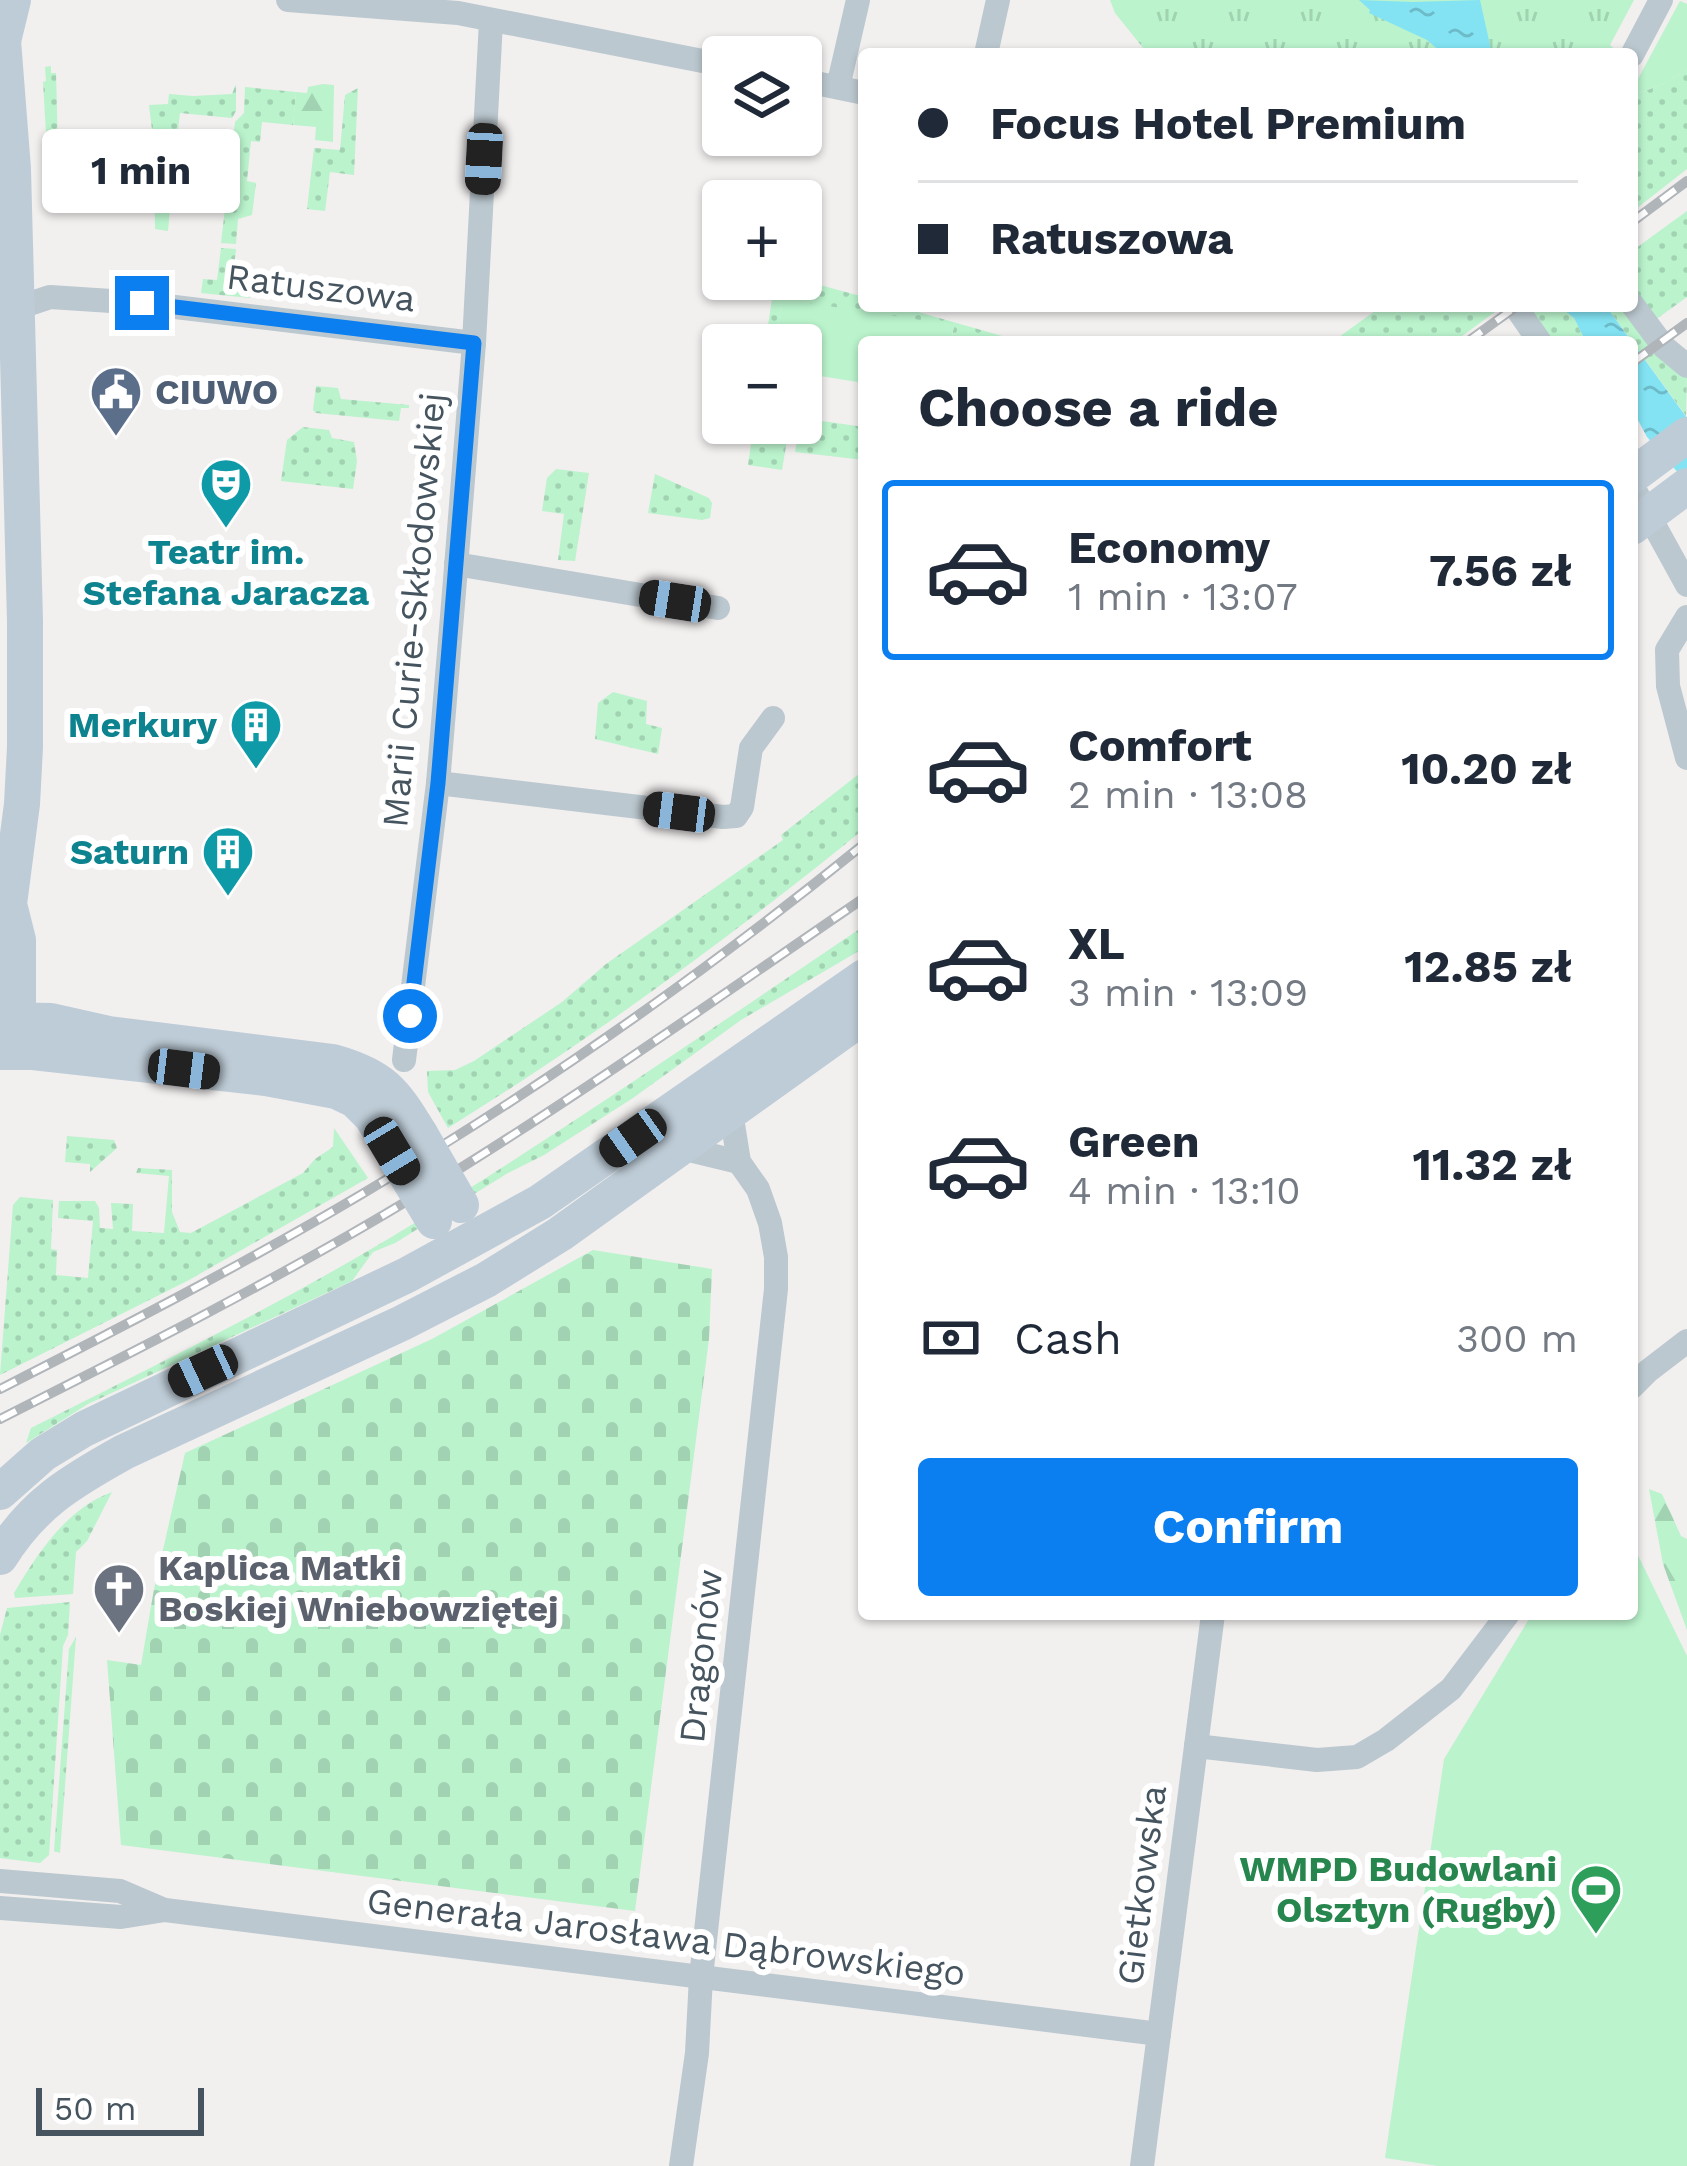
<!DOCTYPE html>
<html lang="en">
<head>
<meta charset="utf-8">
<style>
  :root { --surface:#fff; --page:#f2f2f3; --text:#1f2937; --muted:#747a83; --line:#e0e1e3; --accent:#0b7ef0 }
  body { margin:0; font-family:"Work Sans",sans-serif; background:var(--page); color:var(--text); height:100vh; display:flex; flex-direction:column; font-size:45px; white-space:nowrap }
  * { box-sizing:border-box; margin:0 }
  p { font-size:39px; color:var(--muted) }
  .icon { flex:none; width:66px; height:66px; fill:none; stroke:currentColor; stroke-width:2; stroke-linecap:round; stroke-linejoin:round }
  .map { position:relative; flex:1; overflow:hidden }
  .side { position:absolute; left:858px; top:336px; width:780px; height:1284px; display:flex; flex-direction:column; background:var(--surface); border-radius:12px; box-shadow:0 3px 9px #0004 }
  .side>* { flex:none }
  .top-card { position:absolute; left:858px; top:48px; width:780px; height:264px; border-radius:12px; box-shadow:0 3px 9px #0004; display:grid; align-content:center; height:264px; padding:0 60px; background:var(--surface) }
  .buttons { position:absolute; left:702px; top:36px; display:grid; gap:24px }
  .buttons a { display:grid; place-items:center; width:120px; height:120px; border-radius:12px; background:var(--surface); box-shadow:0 3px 9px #0004; font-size:60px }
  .scale { position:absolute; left:36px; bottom:30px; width:168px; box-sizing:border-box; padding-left:12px; border:6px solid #45545e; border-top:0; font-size:33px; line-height:42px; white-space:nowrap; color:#45545e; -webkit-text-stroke:9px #fff; paint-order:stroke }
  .end { position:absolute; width:54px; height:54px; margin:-27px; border:15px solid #0b7ef0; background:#fff; box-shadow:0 0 0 6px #fff }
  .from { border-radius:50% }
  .bubble { position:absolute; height:84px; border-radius:12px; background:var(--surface); box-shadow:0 3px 9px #0004; font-size:39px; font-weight:700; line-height:84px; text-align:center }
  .car { position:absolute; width:36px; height:72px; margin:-36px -18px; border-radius:15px; box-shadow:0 0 9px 3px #0007; background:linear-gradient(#222 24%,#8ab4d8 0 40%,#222 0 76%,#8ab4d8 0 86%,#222 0) }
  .top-card b { display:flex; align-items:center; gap:42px; height:114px; font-size:45px }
  .top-card b+b { border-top:3px solid var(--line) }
  .top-card i { width:30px; height:30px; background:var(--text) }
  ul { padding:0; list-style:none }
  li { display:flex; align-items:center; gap:36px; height:180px; margin:0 24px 18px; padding:0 36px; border:6px solid transparent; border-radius:12px }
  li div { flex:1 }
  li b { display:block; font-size:45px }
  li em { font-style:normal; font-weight:700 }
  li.on { border-color:var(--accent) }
  li>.icon { width:108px; height:108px; stroke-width:1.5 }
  h2 { padding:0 60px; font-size:54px; line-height:144px }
  .pay { display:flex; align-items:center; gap:30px; height:132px; padding:0 60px; font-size:45px }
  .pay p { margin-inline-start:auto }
  .action { display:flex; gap:24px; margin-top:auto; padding:24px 60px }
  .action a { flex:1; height:138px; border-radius:12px; background:var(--accent); color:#fff; font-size:48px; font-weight:700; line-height:138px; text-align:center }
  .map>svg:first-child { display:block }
  .grass { fill:url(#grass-dots) }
  .forest { fill:url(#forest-firs) }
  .cemetery { fill:url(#cemetery-stones) }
  .park { fill:url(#park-tufts) }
  .garden { fill:#baf3cc }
  .water { fill:url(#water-ripples) }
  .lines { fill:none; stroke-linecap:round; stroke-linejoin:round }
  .street { stroke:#bbc8cf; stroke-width:24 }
  .secondary { stroke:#beccd7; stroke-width:36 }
  .rail-casing { stroke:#b0b5ba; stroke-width:10 }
  .rail { stroke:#fff; stroke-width:6; stroke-dasharray:18; stroke-linecap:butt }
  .secondary-bridge { stroke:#beccd7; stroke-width:36 }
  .route { stroke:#0b7ef0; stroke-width:15 }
  .labels { text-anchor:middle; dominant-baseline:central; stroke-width:12; stroke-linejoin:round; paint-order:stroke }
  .street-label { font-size:36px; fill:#45545e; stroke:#fff }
  .service-label { font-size:36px; font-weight:bold; fill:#4e5e75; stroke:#fff; text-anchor:start }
  .culture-label { font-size:36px; font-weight:bold; fill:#0d838f; stroke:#fff; text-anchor:end }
  .worship-label { font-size:36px; font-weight:bold; fill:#5b616d; stroke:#fff; text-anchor:start }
  .leisure-label { font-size:36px; font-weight:bold; fill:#27864d; stroke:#fff; text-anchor:end }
</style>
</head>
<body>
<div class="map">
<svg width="1687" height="2166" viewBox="0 0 1687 2166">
  <defs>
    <pattern id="grass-dots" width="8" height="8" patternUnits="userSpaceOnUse" patternTransform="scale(3)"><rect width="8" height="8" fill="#baf3cc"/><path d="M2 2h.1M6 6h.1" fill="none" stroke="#a1d2b2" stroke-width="1.8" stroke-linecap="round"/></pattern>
    <pattern id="forest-firs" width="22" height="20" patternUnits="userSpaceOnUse" patternTransform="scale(3)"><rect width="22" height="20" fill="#baf3cc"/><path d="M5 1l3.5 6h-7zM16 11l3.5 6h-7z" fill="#a1d2b2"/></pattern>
    <pattern id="cemetery-stones" width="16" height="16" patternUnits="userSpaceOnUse" patternTransform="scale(3)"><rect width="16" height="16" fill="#baf3cc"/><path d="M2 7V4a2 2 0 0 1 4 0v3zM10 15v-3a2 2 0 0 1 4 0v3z" fill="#a1d2b2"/></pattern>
    <pattern id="park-tufts" width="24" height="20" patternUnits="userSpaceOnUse" patternTransform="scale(3)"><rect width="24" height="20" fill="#baf3cc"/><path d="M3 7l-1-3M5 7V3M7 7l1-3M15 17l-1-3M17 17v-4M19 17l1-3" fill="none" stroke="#a1d2b2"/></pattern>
    <pattern id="water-ripples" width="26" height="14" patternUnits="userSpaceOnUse" patternTransform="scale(3)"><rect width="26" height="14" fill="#83e3f3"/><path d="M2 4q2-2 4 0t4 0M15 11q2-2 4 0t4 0" fill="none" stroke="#6dbbc8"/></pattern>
  </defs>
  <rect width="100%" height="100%" fill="#f2efef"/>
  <!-- grass -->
  <g class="grass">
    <polygon points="51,66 51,73 56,73 58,149 47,149 43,82 46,81 45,67"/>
    <polygon points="1687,70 1687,169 1632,212 1632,96 1665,83"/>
    <polygon points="236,84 236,111 232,118 180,113 176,146 154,147 149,105 168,104 169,94 193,96 232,94"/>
    <polygon points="245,87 296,92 293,125 262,122 260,142 251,141 247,181 256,183 252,215 238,219 236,244 221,243 235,122 244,113"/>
    <polygon points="358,88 354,175 330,172 325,211 307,209 314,148 340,150 345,95"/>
    <polygon points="175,153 168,231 155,229 154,154"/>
    <polygon points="1687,211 1687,297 1655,320 1632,288 1632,251"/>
    <polygon points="221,248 236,249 233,277 248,280 250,298 201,293 203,279 217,280"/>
    <polygon points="775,279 798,279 864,297 864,306 897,306 1023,342 951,342 954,326 782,300 775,345 765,345"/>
    <polygon points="1382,306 1503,306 1454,342 1332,342"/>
    <polygon points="1526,306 1559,306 1574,318 1586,342 1552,342"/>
    <polygon points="1606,306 1624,306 1687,377 1686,416"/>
    <polygon points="316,386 338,388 341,399 409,405 409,408 401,408 399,421 316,413 313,410"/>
    <polygon points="801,418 864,427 864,460 795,452"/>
    <polygon points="754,423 790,423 782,470 748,465"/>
    <polygon points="303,427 329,430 332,438 354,442 357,461 353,489 281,481 287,440"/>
    <polygon points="556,469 589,473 575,561 558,560 564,514 542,511 547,478"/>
    <polygon points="655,474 709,498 712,503 710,518 702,520 648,513"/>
    <polygon points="613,692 647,701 646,724 662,728 658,754 595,739 598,703"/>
    <path d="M864,770V829C731,937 593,1038 448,1128L428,1092L427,1071L455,1070L474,1061L562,1002L606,964L783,840L781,835Z"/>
    <path d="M864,926V948L741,1020L633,1098L544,1155L508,1173L395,1243L373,1252L352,1281L88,1404L26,1443L31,1428C158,1364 287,1301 408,1227C563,1131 713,1028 864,926Z"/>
    <polygon points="334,1128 368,1178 189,1280 0,1375 13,1205 20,1197 53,1200 51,1249 57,1250 56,1275 88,1278 93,1221 58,1218 59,1201 95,1201 99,1208 100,1228 113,1229 111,1203 133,1204 132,1231 164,1233 169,1176 136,1173 138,1168 172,1170 172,1212 180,1232 191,1233 303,1173 315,1159 333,1147"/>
    <polygon points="67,1136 114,1140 117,1148 90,1172 90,1164 65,1162"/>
    <path d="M112,1492L87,1541L76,1552L73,1594L15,1598L14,1593C38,1553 66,1509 112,1492Z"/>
    <polygon points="70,1602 68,1635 63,1646 49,1855 40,1863 0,1858 0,1635 7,1608"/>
    <polygon points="76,1637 60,1853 54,1851 69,1649"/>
  </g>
  <!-- forest -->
  <g class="forest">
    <polygon points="323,84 334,85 333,142 315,140 316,127 293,125 296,92 307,93 308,87"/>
    <polygon points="1649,1489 1662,1494 1681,1536 1687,1539 1687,1630 1663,1564"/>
  </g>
  <!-- cemetery -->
  <polygon class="cemetery" points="593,1250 712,1269 709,1339 635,1911 121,1845 107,1660 141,1665 154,1589 185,1453 432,1339"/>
  <!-- park -->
  <polygon class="park" points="1110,0 1634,0 1610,45 1620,54 1148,54 1115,13"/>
  <!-- garden -->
  <g class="garden">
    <polygon points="1680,1 1687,4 1687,70 1665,83 1632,96 1632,90"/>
    <polygon points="782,299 954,325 951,342 864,342 864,383 801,373 801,345 775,345"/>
    <polygon points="1632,1543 1687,1656 1687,2166 1438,2166 1385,2158 1444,1759 1532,1614 1632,1614"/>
  </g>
  <!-- water -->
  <g class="water">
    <polygon points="1359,0 1413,2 1480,0 1492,54 1443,54 1427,40 1369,13 1370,10"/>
    <polygon points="1559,306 1606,306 1632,342 1586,342 1574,318"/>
    <polygon points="1632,342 1687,418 1687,483 1647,437 1632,409"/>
  </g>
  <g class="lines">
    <!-- street -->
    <g class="street">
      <polyline points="288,0 458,13 723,65"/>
      <polyline points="986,54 998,0"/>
      <polyline points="1632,55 1661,0"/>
      <polyline points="801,80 864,93"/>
      <polyline points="838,87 858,0"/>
      <polyline points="1632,304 1664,347 1687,366"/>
      <polyline points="1515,306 1540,342"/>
      <polyline points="8,311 50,297 142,303 474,343"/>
      <polyline points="1632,485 1687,585"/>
      <polyline points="456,564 718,608"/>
      <polyline points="1687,617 1667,650 1668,686 1687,758"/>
      <polyline points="438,783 723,817 736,816 742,807 751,748 773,718"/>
      <polyline points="404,1060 438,783 454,592 474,343 491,21"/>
      <polyline points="681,1148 739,1162"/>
      <polyline points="1632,1387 1648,1371 1687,1341"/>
      <polyline points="1196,1746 1317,1760 1357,1757 1386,1740 1451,1689 1508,1614"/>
      <polyline points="0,1881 120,1891 162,1909"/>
      <polyline points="0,1908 121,1917 165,1910 1159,2034"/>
      <polyline points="681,2166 697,2053 701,1977 776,1289 776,1257 770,1223 758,1189 739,1162 731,1112"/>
      <polyline points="1142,2166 1213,1614"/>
    </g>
    <!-- secondary -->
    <g class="secondary">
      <polyline points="0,34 3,41 13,169 25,621 25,747 22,804 9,904 18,940 18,1018 0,1050"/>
      <polyline points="3,41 13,0"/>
      <polyline points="1632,476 1687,435"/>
      <path d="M0,1020L51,1021L109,1034L333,1062C383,1076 394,1091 420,1134"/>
      <polyline points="0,1052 33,1052 266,1078 336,1091 355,1100 372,1117 392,1151"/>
      <polyline points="0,1492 43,1454 84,1429 407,1275 540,1202 864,977"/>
      <path d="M0,1557C33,1504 70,1482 124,1452L402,1323L486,1280L560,1234L864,1016"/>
    </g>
    <!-- rail casing -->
    <g class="rail-casing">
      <g id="rail">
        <polyline points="1632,222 1687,181"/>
        <polyline points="1467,342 1517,306"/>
        <polyline points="1632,363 1687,323"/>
        <path d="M0,1389C122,1327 244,1264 362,1194C538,1090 705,973 864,844"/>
        <path d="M0,1419C141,1348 282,1277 417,1195C570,1102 716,999 864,898"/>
      </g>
    </g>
    <!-- rail -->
    <use href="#rail" class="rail"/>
    <!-- secondary-bridge -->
    <g class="secondary-bridge">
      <polyline points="1632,527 1687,486"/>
      <polyline points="420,1134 461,1205"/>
      <polyline points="392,1151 434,1221"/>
    </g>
  </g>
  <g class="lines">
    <!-- route -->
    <polyline class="route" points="142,303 474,343 438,783 410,1016"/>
  </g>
  <!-- icons -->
  <defs>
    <g id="civic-pin" transform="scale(2.7)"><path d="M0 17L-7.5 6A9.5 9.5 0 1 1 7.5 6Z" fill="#5c6f8a" stroke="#fff"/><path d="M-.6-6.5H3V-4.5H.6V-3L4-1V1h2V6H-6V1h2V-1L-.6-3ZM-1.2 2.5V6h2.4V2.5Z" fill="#fff"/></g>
    <g id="theatre-pin" transform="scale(2.7)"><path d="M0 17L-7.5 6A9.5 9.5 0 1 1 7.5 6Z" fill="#0f9aa8" stroke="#fff"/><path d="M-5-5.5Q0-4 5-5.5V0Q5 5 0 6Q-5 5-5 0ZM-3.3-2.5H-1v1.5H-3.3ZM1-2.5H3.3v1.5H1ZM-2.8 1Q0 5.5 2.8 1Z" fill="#fff"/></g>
    <g id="building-pin" transform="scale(2.7)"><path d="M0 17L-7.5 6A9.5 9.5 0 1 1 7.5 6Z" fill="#0f9aa8" stroke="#fff"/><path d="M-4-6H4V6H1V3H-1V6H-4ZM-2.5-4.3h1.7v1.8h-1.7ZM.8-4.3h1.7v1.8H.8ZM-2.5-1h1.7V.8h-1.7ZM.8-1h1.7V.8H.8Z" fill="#fff"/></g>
    <g id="church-pin" transform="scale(2.7)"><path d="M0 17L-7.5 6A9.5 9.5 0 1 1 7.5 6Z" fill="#6b7280" stroke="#fff"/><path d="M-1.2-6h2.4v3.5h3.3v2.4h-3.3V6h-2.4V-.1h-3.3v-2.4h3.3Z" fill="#fff"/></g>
    <g id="stadium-pin" transform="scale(2.7)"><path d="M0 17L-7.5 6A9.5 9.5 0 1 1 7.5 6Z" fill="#2e9e5b" stroke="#fff"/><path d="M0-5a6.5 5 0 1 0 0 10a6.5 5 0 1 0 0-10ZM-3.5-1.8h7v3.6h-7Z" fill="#fff"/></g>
  </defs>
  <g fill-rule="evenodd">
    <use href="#civic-pin" x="116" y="392"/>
    <use href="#theatre-pin" x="226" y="484"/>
    <use href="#building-pin" x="256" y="725"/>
    <use href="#building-pin" x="228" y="852"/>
    <use href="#church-pin" x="119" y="1589"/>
    <use href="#stadium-pin" x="1596" y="1890"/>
  </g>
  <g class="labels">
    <!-- street labels -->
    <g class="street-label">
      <text transform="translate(321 288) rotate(7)">Ratuszowa</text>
      <text transform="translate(414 610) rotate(-85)">Marii Curie-Skłodowskiej</text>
      <text transform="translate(701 1656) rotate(-84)">Dragonów</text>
      <text transform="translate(1142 1885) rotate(-83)">Gietkowska</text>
      <text transform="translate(666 1937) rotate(7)">Generała Jarosława Dąbrowskiego</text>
    </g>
    <!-- service labels -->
    <g class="service-label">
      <text x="155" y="392">CIUWO</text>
    </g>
    <!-- culture labels -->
    <g class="culture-label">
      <text x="226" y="552" text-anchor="middle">Teatr im.<tspan x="226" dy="41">Stefana Jaracza</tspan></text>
      <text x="217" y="725">Merkury</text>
      <text x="189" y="852">Saturn</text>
    </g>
    <!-- worship labels -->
    <g class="worship-label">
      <text x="158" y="1568">Kaplica Matki<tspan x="158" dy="41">Boskiej Wniebowziętej</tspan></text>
    </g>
    <!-- leisure labels -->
    <g class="leisure-label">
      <text x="1557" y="1869">WMPD Budowlani<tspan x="1557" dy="41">Olsztyn (Rugby)</tspan></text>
    </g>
  </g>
</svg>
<div class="buttons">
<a><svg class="icon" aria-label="layers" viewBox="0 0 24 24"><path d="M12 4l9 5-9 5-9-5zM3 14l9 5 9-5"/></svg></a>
<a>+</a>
<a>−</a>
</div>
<div class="scale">50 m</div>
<i class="end from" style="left:410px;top:1016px"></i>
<i class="end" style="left:142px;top:303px"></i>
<div class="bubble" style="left:42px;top:129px;width:198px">1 min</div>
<i class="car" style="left:484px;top:159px;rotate:183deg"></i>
<i class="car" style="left:675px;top:601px;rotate:279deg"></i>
<i class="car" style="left:679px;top:812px;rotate:277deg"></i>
<i class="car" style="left:184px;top:1069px;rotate:97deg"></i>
<i class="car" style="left:633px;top:1138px;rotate:235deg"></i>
<i class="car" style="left:392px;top:1151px;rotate:149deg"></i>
<i class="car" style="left:203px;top:1371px;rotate:245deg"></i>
<div class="top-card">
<b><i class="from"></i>Focus Hotel Premium</b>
<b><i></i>Ratuszowa</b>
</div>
<section class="side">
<h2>Choose a ride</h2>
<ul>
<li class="on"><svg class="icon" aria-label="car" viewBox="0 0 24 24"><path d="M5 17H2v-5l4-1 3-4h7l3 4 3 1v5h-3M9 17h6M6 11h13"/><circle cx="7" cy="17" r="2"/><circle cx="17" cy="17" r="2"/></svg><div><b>Economy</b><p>1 min · 13:07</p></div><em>7.56 zł</em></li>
<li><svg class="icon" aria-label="car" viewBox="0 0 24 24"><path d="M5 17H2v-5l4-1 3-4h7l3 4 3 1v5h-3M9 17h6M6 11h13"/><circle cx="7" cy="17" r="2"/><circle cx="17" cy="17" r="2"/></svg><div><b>Comfort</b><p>2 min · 13:08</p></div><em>10.20 zł</em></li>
<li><svg class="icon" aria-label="car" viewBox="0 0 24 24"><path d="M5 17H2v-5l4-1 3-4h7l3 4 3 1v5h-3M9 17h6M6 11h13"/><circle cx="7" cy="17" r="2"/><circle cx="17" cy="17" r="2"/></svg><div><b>XL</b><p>3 min · 13:09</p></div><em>12.85 zł</em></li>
<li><svg class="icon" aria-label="car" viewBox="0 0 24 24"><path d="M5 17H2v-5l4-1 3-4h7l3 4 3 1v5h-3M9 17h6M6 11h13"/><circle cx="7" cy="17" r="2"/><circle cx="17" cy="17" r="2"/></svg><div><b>Green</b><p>4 min · 13:10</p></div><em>11.32 zł</em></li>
</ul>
<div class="pay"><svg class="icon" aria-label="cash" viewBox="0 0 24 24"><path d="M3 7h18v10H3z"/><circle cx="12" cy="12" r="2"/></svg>Cash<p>300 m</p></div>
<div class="action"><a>Confirm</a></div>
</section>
</div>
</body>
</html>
